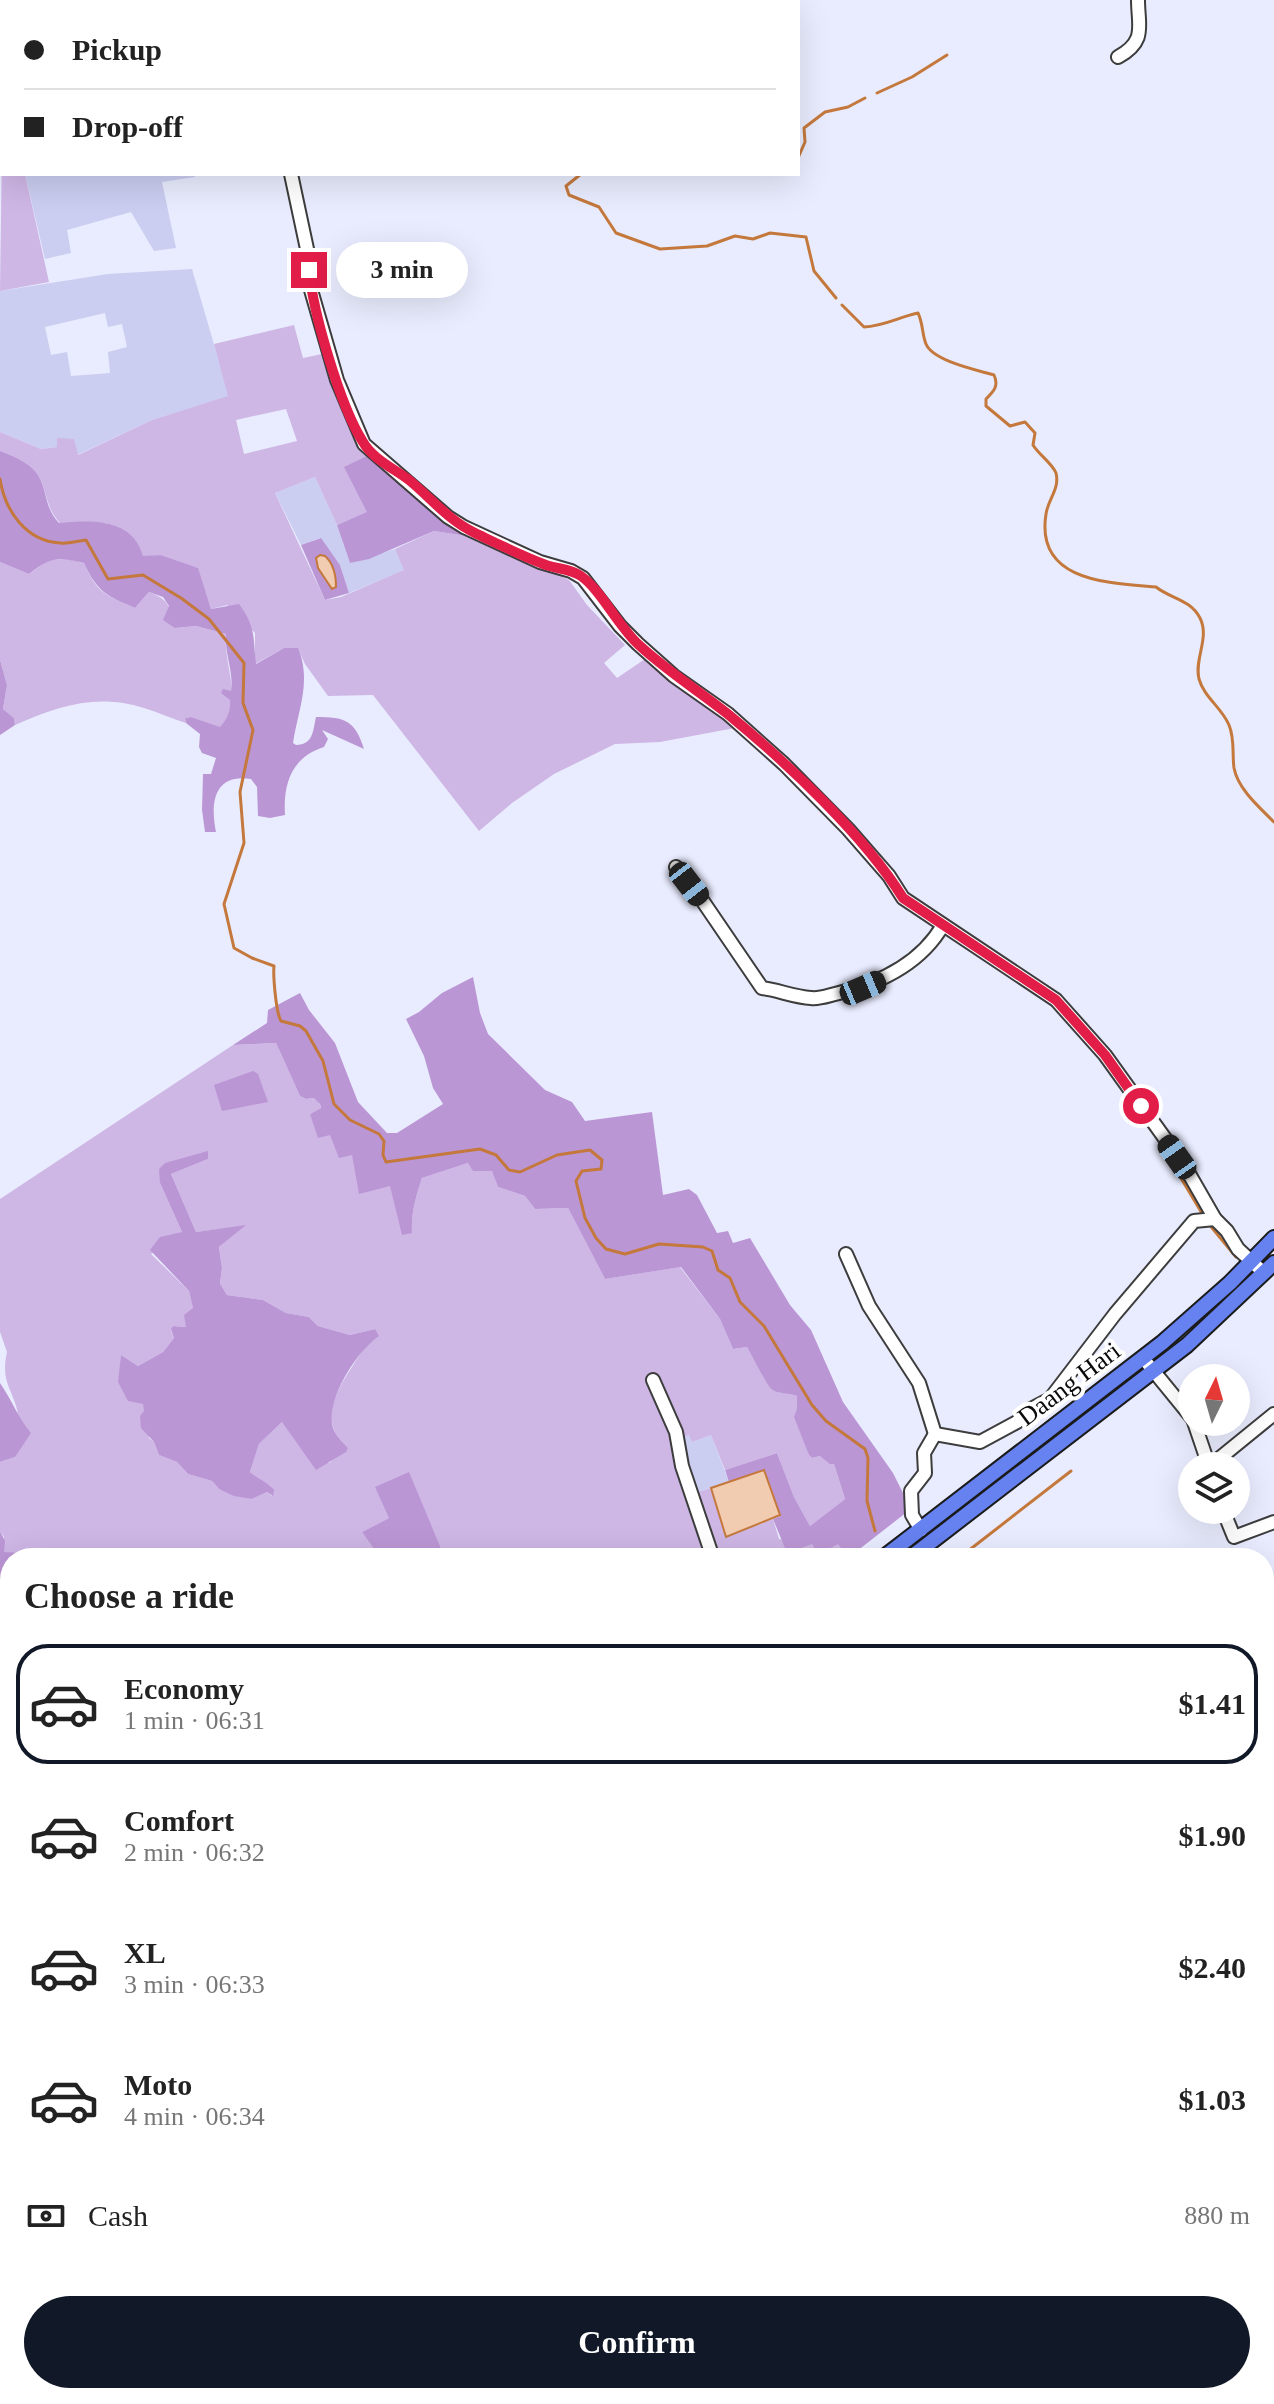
<!DOCTYPE html>
<html lang="en">
<head>
<meta charset="utf-8">
<style>
  :root { --surface:#fff; --page:#f6f6f6; --text:#222; --muted:#767676; --line:#e0e0e0; --accent:#111827 }
  body { margin:0; font-family:Georgia,serif; background:var(--page); color:var(--text); height:100vh; display:flex; flex-direction:column; font-size:30px; white-space:nowrap }
  * { box-sizing:border-box; margin:0 }
  p { font-size:26px; color:var(--muted) }
  .icon { flex:none; width:44px; height:44px; fill:none; stroke:currentColor; stroke-width:2; stroke-linecap:round; stroke-linejoin:round }
  .map { position:relative; flex:1; overflow:hidden }
  .sheet { position:absolute; left:0px; top:1548px; width:1274px; height:856px; display:flex; flex-direction:column; background:var(--surface); border-radius:32px 32px 0 0; box-shadow:0 8px 32px #0002 }
  .sheet>* { flex:none }
  .guide { position:absolute; left:0px; top:0px; width:800px; height:176px; box-shadow:0 8px 32px #0002; display:grid; align-content:center; height:176px; padding:0 24px; background:var(--surface) }
  .needle { width:52px; rotate:5deg }
  .controls { position:absolute; left:1178px; top:1364px; display:grid; gap:16px }
  .controls a { display:grid; place-items:center; width:72px; height:72px; border-radius:50%; background:var(--surface); box-shadow:0 8px 32px #0002; font-size:40px }
  .end { position:absolute; width:36px; height:36px; margin:-18px; border:10px solid #e11d48; background:#fff; box-shadow:0 0 0 4px #fff }
  .from { border-radius:50% }
  .bubble { position:absolute; height:56px; border-radius:28px; background:var(--surface); box-shadow:0 8px 32px #0002; font-size:26px; font-weight:700; line-height:56px; text-align:center }
  .car { position:absolute; width:24px; height:48px; margin:-24px -12px; border-radius:10px; box-shadow:0 0 6px 2px #0007; background:linear-gradient(#222 24%,#8ab4d8 0 40%,#222 0 76%,#8ab4d8 0 86%,#222 0) }
  .guide b { display:flex; align-items:center; gap:28px; height:76px; font-size:30px }
  .guide b+b { border-top:2px solid var(--line) }
  .guide i { width:20px; height:20px; background:var(--text) }
  ul { padding:0; list-style:none }
  li { display:flex; align-items:center; gap:24px; height:120px; margin:0 16px 12px; padding:0 8px; border:4px solid transparent; border-radius:32px }
  li div { flex:1 }
  li b { display:block; font-size:30px }
  li em { font-style:normal; font-weight:700 }
  li.on { border-color:var(--accent) }
  li>.icon { width:72px; height:72px; stroke-width:1.5 }
  h2 { padding:0 24px; font-size:36px; line-height:96px }
  .pay { display:flex; align-items:center; gap:20px; height:88px; padding:0 24px; font-size:30px }
  .pay p { margin-inline-start:auto }
  .button { display:flex; gap:16px; margin-top:auto; padding:16px 24px }
  .button a { flex:1; height:92px; border-radius:48px; background:var(--accent); color:#fff; font-size:32px; font-weight:700; line-height:92px; text-align:center }
  .map>svg:first-child { display:block }
  .industrial { fill:#dfe9de }
  .farmland { fill:#cbcdf1; fill-rule:evenodd }
  .green { fill:#ceb6e5; fill-rule:evenodd }
  .forest { fill:#bb96d5 }
  .water { fill:#f2ccb1; stroke:#c4783c; stroke-width:2 }
  .lines { fill:none; stroke-linecap:round; stroke-linejoin:round }
  .stream { stroke:#c4783c; stroke-width:3 }
  .minor-casing { stroke:#3d3d3d; stroke-width:16 }
  .major-casing { stroke:#1b1b1b; stroke-width:18 }
  .minor { stroke:#fff; stroke-width:12 }
  .major { stroke:#6682f0; stroke-width:14 }
  .route { stroke:#e11d48; stroke-width:10 }
  .labels { text-anchor:middle; dominant-baseline:central; stroke-width:8; stroke-linejoin:round; paint-order:stroke }
  .street-label { font-size:26px; fill:#0a0a0a; stroke:#fff }
</style>
</head>
<body>
<div class="map">
<svg width="1274" height="2404" viewBox="0 0 1274 2404">
  <rect width="100%" height="100%" fill="#e9ecfe"/>
  <!-- industrial -->
  <polygon class="industrial" points="10,2025 10,2085 4,2074 0,2075 0,2030"/>
  <!-- farmland -->
  <g class="farmland">
    <polygon points="265,0 529,0 526,2"/>
    <polygon points="25,174 195,174 195,177 162,182 176,248 154,251 131,212 67,230 71,253 45,259"/>
    <path d="M192,269L229,396L152,420L77,455L57,447L41,449L0,432V291L108,274ZM105,313L108,327L122,324L127,347L108,352L110,373L71,376L67,352L51,355L45,327Z"/>
    <polygon points="315,477 337,525 350,563 395,549 405,570 349,593 340,565 320,538 301,545 275,493"/>
    <polygon points="690,1435 692,1442 711,1435 729,1482 695,1493 679,1438"/>
    <polygon points="0,1637 10,1666 10,1845 0,1831"/>
    <polygon points="342,2394 375,2394 372,2404 352,2404"/>
  </g>
  <!-- green -->
  <g class="green">
    <polygon points="2,146 2,174 25,174 49,282 0,291"/>
    <path d="M294,325L303,358L327,353L369,455L368,512L337,525L315,477L275,493L325,600L341,597L404,570L395,549L434,531L473,537L505,550L569,580L587,605L625,645L604,663L617,678L645,659L735,728L660,742L615,744L554,774L512,803L479,831L373,695L328,696L305,664L298,649L284,648L255,664V633L227,605L211,609L197,568L161,555L143,557L119,527L105,523H60C45,507 48,492 38,475C32,464 12,455 0,451V432L41,449L57,447V438L74,439L78,455L152,420L228,396L214,344ZM286,409L297,441L244,454L236,420Z"/>
    <path d="M68,559L84,563C97,594 106,595 135,608L149,592C170,600 170,607 175,628L196,626L226,634C223,665 244,698 221,728L191,717L185,718L186,723C172,719 158,712 144,708C97,693 58,706 15,725L14,718L3,709L7,685L0,660V562L29,574L48,560Z"/>
    <path d="M276,1043L300,1096L306,1099L314,1098L318,1100L321,1108L310,1114L352,1155L390,1185L412,1233C411,1213 416,1196 422,1178L468,1163L492,1170L498,1187L525,1196L535,1209L568,1208L605,1279L680,1267L720,1319L733,1349L747,1347C752,1354 767,1386 771,1389C777,1393 789,1393 797,1396V1409L809,1455L812,1458L820,1456L834,1464L845,1499L810,1526L794,1497L777,1453L725,1470L711,1435L692,1442L689,1435L679,1439L695,1493L711,1488L726,1537L773,1519L779,1539L812,1544L818,1554L838,1543L847,1558H445L408,1472L389,1518L362,1532L378,1553L362,1558H25L21,1553H4V1537L0,1531V1462L15,1457C17,1445 21,1430 19,1418C14,1389 0,1384 7,1352L0,1332V1199L233,1045ZM208,1159L171,1174L196,1232L244,1226L219,1247L222,1268L220,1285L227,1295L263,1300L286,1313L309,1317L318,1326L350,1335L375,1329C363,1357 324,1394 333,1427C335,1435 343,1442 348,1448L329,1463L282,1422L259,1444L250,1472L259,1482L271,1486L272,1496L267,1492L252,1499L219,1489L212,1481L188,1474L177,1462L159,1455L154,1442L149,1438L144,1404L120,1375L121,1355L138,1366L163,1352L174,1338L171,1330L173,1326L186,1327L193,1307L189,1291L151,1254L182,1232L160,1183L165,1163Z"/>
    <polygon points="10,1977 10,2025 0,2030 0,1980"/>
    <polygon points="0,2148 10,2154 10,2190 0,2194"/>
    <polygon points="69,2394 264,2394 266,2404 75,2404"/>
    <polygon points="568,2394 739,2394 746,2403 755,2399 759,2394 773,2394 782,2404 565,2404"/>
    <polygon points="1038,2394 1185,2394 1274,2404 1046,2404 1049,2401 1047,2396"/>
  </g>
  <!-- forest -->
  <g class="forest">
    <path d="M0,451C12,455 32,464 38,475C48,492 44,507 59,523C93,520 132,518 143,556L161,555L198,568L211,609L239,604C256,627 253,637 256,664L284,648H298C312,681 298,710 293,743L296,745C313,745 313,731 316,717C345,717 355,720 364,749L322,730L328,739L324,747C292,757 283,783 285,815L270,818L258,816L257,787L251,779C214,773 210,803 216,832H205L202,810L203,774H211L216,758L202,753L199,747L200,734L186,723L185,718L191,717L220,727C227,720 231,710 230,700L221,693L223,689L231,691C234,671 224,653 226,634L196,626L175,628L163,620L169,606L163,597L149,592L135,608C107,596 97,592 84,563C57,557 51,557 29,574L0,562Z"/>
    <polygon points="369,455 473,537 434,531 369,559 350,563 337,525 367,512 344,467"/>
    <polygon points="321,538 340,565 349,593 325,600 301,545"/>
    <polygon points="0,660 7,685 3,709 14,718 15,725 0,735"/>
    <path d="M473,977L480,1013L488,1034L545,1090L572,1102L585,1121L652,1112L663,1195L689,1189L697,1195L717,1233L728,1231L733,1243L750,1238L790,1305L811,1330L843,1402L893,1473L903,1493L907,1512L848,1558L838,1544L818,1555L812,1544L787,1553L773,1519L780,1516L764,1470L729,1482L725,1470L777,1453L794,1497L810,1526L845,1499L834,1464H830L820,1456L812,1458L809,1455L794,1417L797,1409V1396C789,1393 777,1394 771,1389C767,1386 752,1355 747,1347L733,1349L720,1319L681,1267L605,1279L568,1208L535,1209L525,1196L498,1187L492,1171H473L468,1163L422,1178C416,1196 411,1213 412,1233L402,1235L390,1186L359,1194L352,1155L339,1158L330,1135L318,1138L310,1114L321,1108L320,1104L314,1098L306,1099L300,1096L276,1043L233,1045L267,1023L268,1010L300,993L309,1010L335,1043L358,1102L387,1133H397L443,1104L433,1088L424,1056L406,1019L419,1012L442,993Z"/>
    <polygon points="253,1071 258,1074 268,1102 222,1111 214,1085"/>
    <path d="M208,1151V1159L171,1174L196,1232L246,1225L219,1247L222,1268L220,1284L227,1295L263,1300L286,1313L309,1317L318,1326L350,1335L375,1329L379,1336C357,1351 325,1400 333,1428C336,1436 343,1442 348,1448L346,1452L316,1470L282,1422L259,1444L250,1472C257,1479 268,1482 274,1490L273,1496L267,1492L252,1499L234,1496L219,1489L212,1481L188,1474L177,1462L159,1455L154,1442L141,1428L140,1416L144,1411L143,1404L128,1401L118,1382L121,1355L138,1366L163,1352L174,1338L171,1329L173,1326L186,1327L184,1315L193,1308L189,1291L150,1250L160,1237L182,1232L160,1183L159,1169L165,1163Z"/>
    <path d="M0,1383C12,1400 18,1418 31,1433L15,1457L0,1462Z"/>
    <polygon points="409,1472 445,1558 362,1558 377,1553 362,1532 389,1518 375,1487"/>
    <polygon points="0,1531 5,1541 4,1552 21,1553 25,1558 10,1558 9,1666 0,1637"/>
    <polygon points="0,1831 10,1845 10,1934 0,1937"/>
    <polygon points="3,2073 10,2085 10,2154 0,2148 0,2075"/>
    <polygon points="10,2202 10,2394 69,2394 75,2404 0,2404 0,2206"/>
    <polygon points="264,2394 302,2394 305,2400 325,2394 342,2394 352,2404 266,2404"/>
    <polygon points="888,2394 1011,2394 1011,2404 879,2404"/>
  </g>
  <!-- water -->
  <g class="water">
    <path d="M320,555L325,556C333,563 336,576 336,587L332,589L318,568L316,558Z"/>
    <polygon points="764,1470 780,1515 726,1537 711,1488"/>
    <polygon points="1017,2394 1047,2396 1049,2401 1046,2404 1015,2404"/>
  </g>
  <g class="lines">
    <!-- stream -->
    <g class="stream">
      <polyline points="537,2 538,0"/>
      <polyline points="877,93 912,77 947,55"/>
      <polyline points="798,158 805,142 804,128 825,112 848,107 865,98"/>
      <polyline points="581,174 566,186 569,195 599,207 616,233 660,249 707,246 735,236 753,239 770,233 806,237 814,271 836,298"/>
      <path d="M842,305L864,327C884,326 899,317 918,313C923,323 922,334 926,344C933,361 977,370 994,375C999,386 994,391 986,399V406L1010,426L1025,422L1035,433L1033,445C1039,455 1052,463 1056,473C1060,489 1048,499 1046,514C1035,582 1109,583 1156,587C1171,599 1190,599 1200,618C1210,638 1194,659 1199,679C1204,697 1222,708 1229,725C1235,739 1232,754 1234,768C1238,789 1259,807 1274,822"/>
      <path d="M0,479C5,511 26,541 60,543C68,544 78,541 86,540L108,579L143,575L181,598L209,619L244,663L243,703L253,730L240,792L244,843L224,904L234,948L252,958L274,966C273,976 276,1013 281,1021L300,1026L306,1031L323,1061L334,1104L350,1120L379,1134L384,1141L383,1155L386,1162L480,1149L496,1155L509,1170L520,1172L557,1155L590,1150L602,1160L601,1169L582,1171L576,1181L585,1218L596,1238L606,1249L625,1254L659,1244L703,1247L712,1251L718,1270L730,1278L740,1302L764,1326L812,1405L826,1421L865,1449L868,1458L867,1501L875,1531"/>
      <polyline points="1166,1153 1203,1215"/>
      <polyline points="1208,1223 1236,1257"/>
      <polyline points="959,1558 1071,1471"/>
      <polyline points="0,1614 10,1621"/>
      <polyline points="0,2122 10,2128"/>
      <polyline points="1264,2149 1274,2162"/>
      <polyline points="0,2214 10,2210"/>
      <polyline points="10,2351 10,2364"/>
      <polyline points="27,2394 36,2404"/>
      <polyline points="286,2394 290,2404"/>
      <polyline points="788,2394 793,2404"/>
    </g>
    <!-- minor casing -->
    <g class="minor-casing">
      <g id="minor">
        <polyline points="259,0 260,2"/>
        <polyline points="160,2 166,0"/>
        <polyline points="0,3 2,3"/>
        <path d="M1118,57C1147,41 1138,26 1138,0"/>
        <polyline points="291,174 307,249 311,290 337,380 364,444 448,517 464,527 540,562 571,571 583,578 620,626 638,644 674,676 728,714 784,764 848,829 889,876 903,898 1056,1000 1105,1055 1184,1165 1215,1219 1227,1231 1238,1249 1264,1273"/>
        <path d="M676,867L702,900L762,988C778,990 794,997 811,998C819,999 827,996 835,994C878,984 920,965 943,925"/>
        <polyline points="846,1254 869,1306 919,1383 935,1434 980,1442 1017,1422 1031,1409 1050,1399 1115,1314 1194,1221 1215,1219"/>
        <polyline points="1143,1358 1192,1418"/>
        <polyline points="653,1380 676,1432 682,1466 713,1558"/>
        <polyline points="1194,1422 1209,1466"/>
        <polyline points="1210,1466 1274,1414"/>
        <polyline points="1223,1510 1234,1537 1274,1522"/>
        <polyline points="921,1530 912,1515 911,1491 925,1473 924,1453 935,1434"/>
        <polyline points="0,2203 10,2199"/>
      </g>
    </g>
    <!-- major casing -->
    <g class="major-casing">
      <g id="major">
        <polyline points="883,1558 1162,1343 1230,1283 1274,1238"/>
        <polyline points="910,1558 1187,1345 1274,1263"/>
        <polyline points="0,1951 10,1948"/>
        <polyline points="0,1970 10,1967"/>
      </g>
    </g>
    <!-- minor -->
    <use href="#minor" class="minor"/>
    <!-- major -->
    <use href="#major" class="major"/>
  </g>
  <g class="lines">
    <!-- route -->
    <path class="route" d="M309,270C313,312 340,406 363,442C373,459 393,468 409,480C431,498 448,520 475,533C498,544 522,556 546,565C558,569 571,569 581,576C601,590 618,626 639,645C667,671 699,691 729,715C787,763 864,835 903,898L1056,1000L1105,1055L1141,1106"/>
  </g>
  <g class="labels">
    <!-- street labels -->
    <g class="street-label">
      <text transform="translate(1069 1384) rotate(-37)">Daang Hari</text>
    </g>
  </g>
</svg>
<div class="controls">
<a><svg class="needle" viewBox="-14 -14 28 28"><path d="M0-13l5 13h-10z" fill="#e53935"/><path d="M0 13l5-13h-10z" fill="#767676"/></svg></a>
<a><svg class="icon" aria-label="layers" viewBox="0 0 24 24"><path d="M12 4l9 5-9 5-9-5zM3 14l9 5 9-5"/></svg></a>
</div>
<i class="end from" style="left:1141px;top:1106px"></i>
<i class="end" style="left:309px;top:270px"></i>
<div class="bubble" style="left:336px;top:242px;width:132px">3 min</div>
<i class="car" style="left:689px;top:884px;rotate:142deg"></i>
<i class="car" style="left:863px;top:988px;rotate:67deg"></i>
<i class="car" style="left:1177px;top:1157px;rotate:325deg"></i>
<div class="guide">
<b><i class="from"></i>Pickup</b>
<b><i></i>Drop-off</b>
</div>
<section class="sheet">
<h2>Choose a ride</h2>
<ul>
<li class="on"><svg class="icon" aria-label="car" viewBox="0 0 24 24"><path d="M5 17H2v-5l4-1 3-4h7l3 4 3 1v5h-3M9 17h6M6 11h13"/><circle cx="7" cy="17" r="2"/><circle cx="17" cy="17" r="2"/></svg><div><b>Economy</b><p>1 min · 06:31</p></div><em>$1.41</em></li>
<li><svg class="icon" aria-label="car" viewBox="0 0 24 24"><path d="M5 17H2v-5l4-1 3-4h7l3 4 3 1v5h-3M9 17h6M6 11h13"/><circle cx="7" cy="17" r="2"/><circle cx="17" cy="17" r="2"/></svg><div><b>Comfort</b><p>2 min · 06:32</p></div><em>$1.90</em></li>
<li><svg class="icon" aria-label="car" viewBox="0 0 24 24"><path d="M5 17H2v-5l4-1 3-4h7l3 4 3 1v5h-3M9 17h6M6 11h13"/><circle cx="7" cy="17" r="2"/><circle cx="17" cy="17" r="2"/></svg><div><b>XL</b><p>3 min · 06:33</p></div><em>$2.40</em></li>
<li><svg class="icon" aria-label="car" viewBox="0 0 24 24"><path d="M5 17H2v-5l4-1 3-4h7l3 4 3 1v5h-3M9 17h6M6 11h13"/><circle cx="7" cy="17" r="2"/><circle cx="17" cy="17" r="2"/></svg><div><b>Moto</b><p>4 min · 06:34</p></div><em>$1.03</em></li>
</ul>
<div class="pay"><svg class="icon" aria-label="cash" viewBox="0 0 24 24"><path d="M3 7h18v10H3z"/><circle cx="12" cy="12" r="2"/></svg>Cash<p>880 m</p></div>
<div class="button"><a>Confirm</a></div>
</section>
</div>
</body>
</html>
